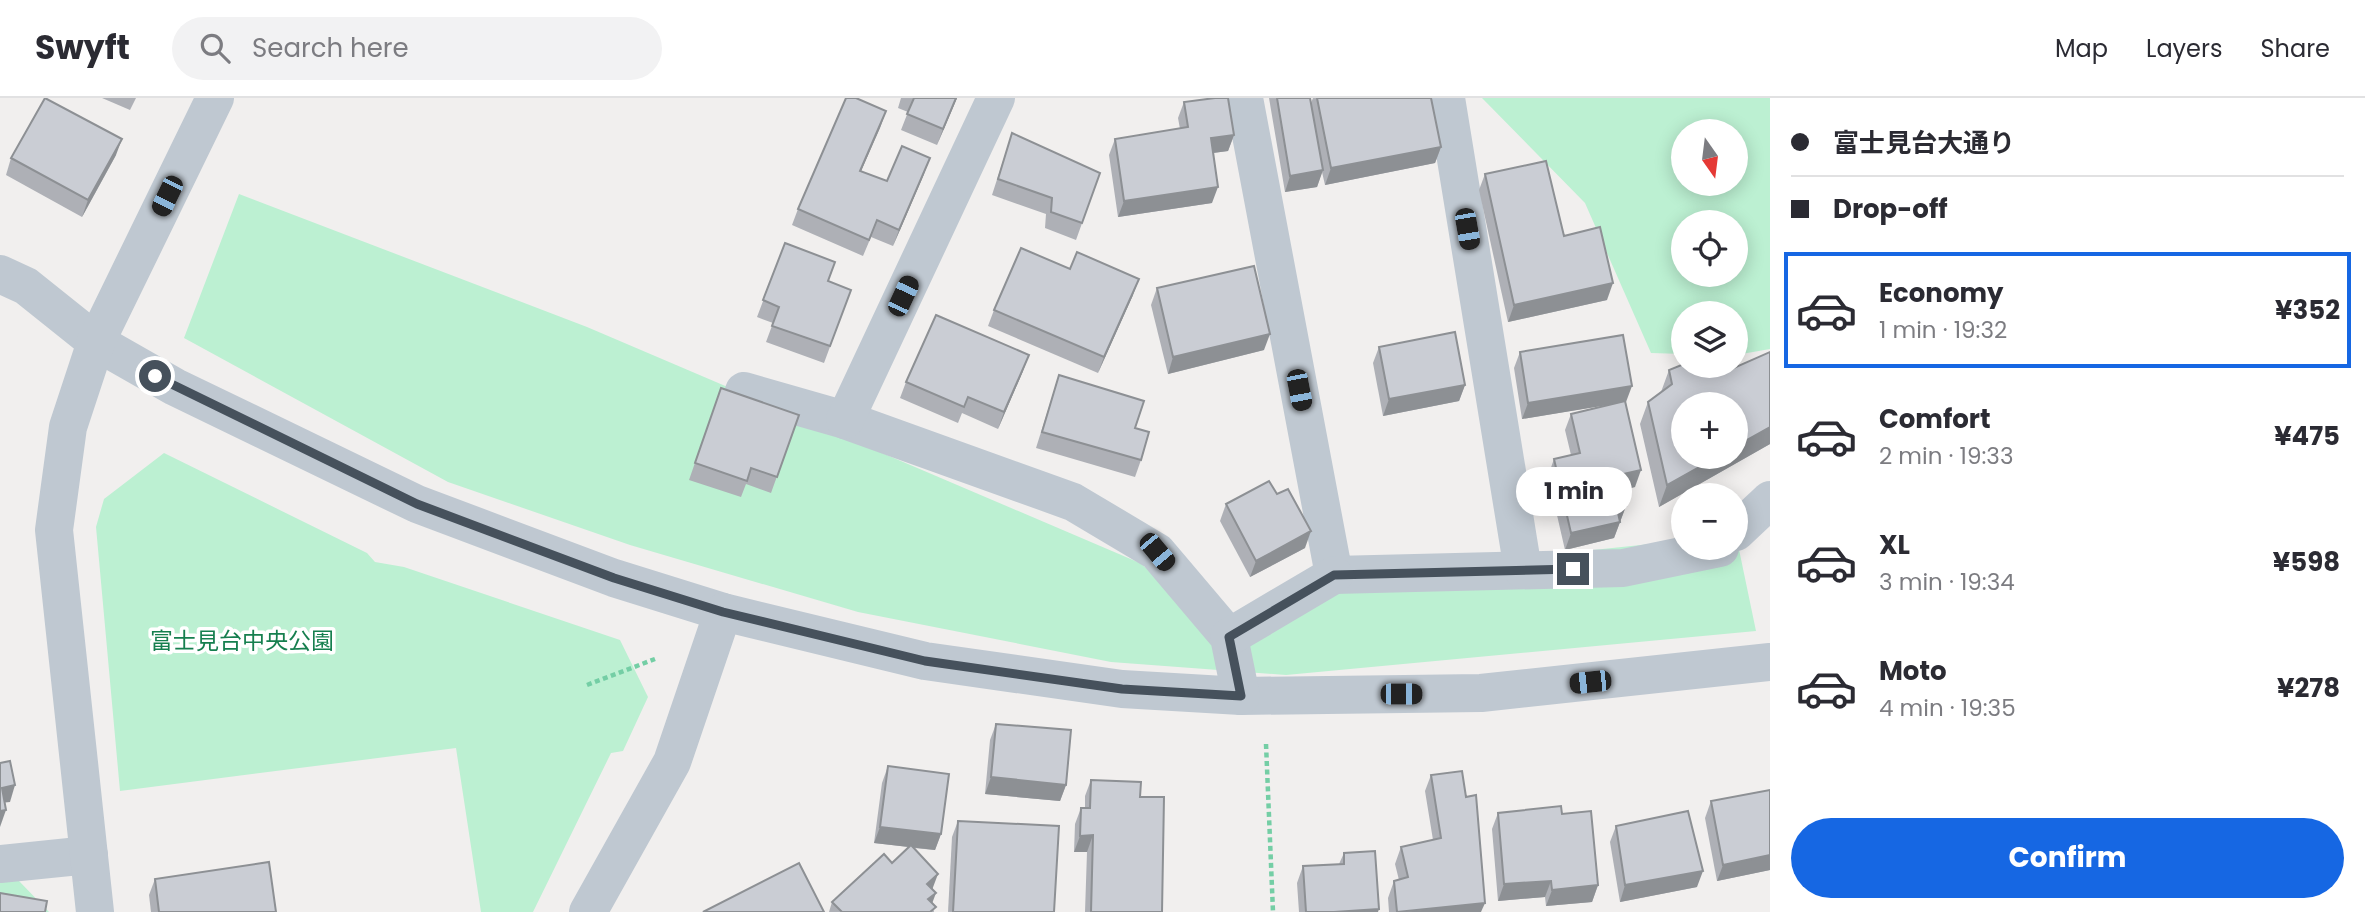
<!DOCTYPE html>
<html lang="en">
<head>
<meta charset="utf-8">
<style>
  :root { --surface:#fff; --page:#f2f2f3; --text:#2b2b33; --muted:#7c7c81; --line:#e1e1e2; --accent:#1667e3 }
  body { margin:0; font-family:Poppins,"Noto Sans JP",sans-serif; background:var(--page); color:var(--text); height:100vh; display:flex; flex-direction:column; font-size:26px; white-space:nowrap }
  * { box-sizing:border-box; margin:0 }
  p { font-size:23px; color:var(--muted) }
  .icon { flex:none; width:38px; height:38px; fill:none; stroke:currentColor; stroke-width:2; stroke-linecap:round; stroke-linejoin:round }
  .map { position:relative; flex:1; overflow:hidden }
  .sheet { display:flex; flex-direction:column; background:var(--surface); width:595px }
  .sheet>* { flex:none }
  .guide { display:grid; align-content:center; height:154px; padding:0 21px; background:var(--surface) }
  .needle { width:46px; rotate:166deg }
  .buttons { position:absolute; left:1671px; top:21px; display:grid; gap:14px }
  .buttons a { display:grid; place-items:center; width:77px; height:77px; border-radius:50%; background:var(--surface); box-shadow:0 4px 18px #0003; font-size:35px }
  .end { position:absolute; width:32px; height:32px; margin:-16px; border:9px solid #46515c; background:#fff; box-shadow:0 0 0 4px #fff }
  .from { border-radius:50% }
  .bubble { position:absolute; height:49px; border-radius:24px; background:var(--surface); box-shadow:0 4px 18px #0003; font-size:23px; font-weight:700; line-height:49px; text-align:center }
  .car { position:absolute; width:21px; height:42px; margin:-21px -10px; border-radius:9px; box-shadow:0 0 5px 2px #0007; background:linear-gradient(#222 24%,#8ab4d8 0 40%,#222 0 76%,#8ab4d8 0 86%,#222 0) }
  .guide b { display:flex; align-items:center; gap:24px; height:66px; font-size:26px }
  .guide b+b { border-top:2px solid var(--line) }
  .guide i { width:18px; height:18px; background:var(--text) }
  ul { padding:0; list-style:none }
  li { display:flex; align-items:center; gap:21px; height:116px; margin:0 14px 10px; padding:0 7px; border:4px solid transparent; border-radius:0px }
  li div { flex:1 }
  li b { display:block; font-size:26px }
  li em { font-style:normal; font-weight:700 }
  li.on { border-color:var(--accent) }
  li>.icon { width:63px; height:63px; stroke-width:1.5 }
  .primary-button { display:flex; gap:14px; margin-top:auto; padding:14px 21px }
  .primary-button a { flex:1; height:80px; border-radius:42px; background:var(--accent); color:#fff; font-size:28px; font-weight:700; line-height:80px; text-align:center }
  header { display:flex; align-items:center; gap:42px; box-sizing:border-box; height:98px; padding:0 35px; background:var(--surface); border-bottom:2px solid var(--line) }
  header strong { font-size:33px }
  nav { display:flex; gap:38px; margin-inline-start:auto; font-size:24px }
  .search { width:490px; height:63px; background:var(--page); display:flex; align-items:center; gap:18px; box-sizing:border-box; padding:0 24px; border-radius:38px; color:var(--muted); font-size:26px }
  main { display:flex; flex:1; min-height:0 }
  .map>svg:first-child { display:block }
  .green { fill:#bcf0d2; fill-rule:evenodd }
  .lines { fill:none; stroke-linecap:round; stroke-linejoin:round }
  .path { stroke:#74cea5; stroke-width:4.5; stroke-dasharray:5 3.5; stroke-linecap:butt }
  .minor { stroke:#bfc8d1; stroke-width:38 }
  .wall { fill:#aeb0b6 }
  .shaded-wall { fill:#8d9094 }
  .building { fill:#cacdd4; stroke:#8d9094; stroke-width:2 }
  .route { stroke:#46515c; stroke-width:9 }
  .labels { text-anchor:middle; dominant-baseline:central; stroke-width:7; stroke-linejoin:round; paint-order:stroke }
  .park-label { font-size:23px; fill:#167f4f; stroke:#fff }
</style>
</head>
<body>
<header>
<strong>Swyft</strong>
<div class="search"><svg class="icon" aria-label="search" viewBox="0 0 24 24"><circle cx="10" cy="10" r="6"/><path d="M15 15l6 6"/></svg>Search here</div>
<nav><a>Map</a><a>Layers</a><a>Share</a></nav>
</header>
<main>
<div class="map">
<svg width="1770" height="814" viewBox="0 0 1770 814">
  <rect width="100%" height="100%" fill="#f1efee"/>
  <!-- green -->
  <g class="green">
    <path d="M1482,0H1770V251L1736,257V215H1684L1683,256L1651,255L1585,105ZM1684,33H1736V86H1684ZM1684,124H1736V177H1684Z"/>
    <polygon points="239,96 587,229 1140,465 1229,539 1353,477 1736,437 1756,533 1286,577 1111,564 858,514 630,447 448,384 184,240"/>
    <polygon points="164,355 367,455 375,464 404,469 620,542 648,599 623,653 611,655 533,814 481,814 456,650 120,693 96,429 104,401"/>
    <polygon points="18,782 49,814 0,814 0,784"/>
  </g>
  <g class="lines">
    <!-- path -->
    <g class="path">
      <polyline points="587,587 655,561"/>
      <polyline points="1266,646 1273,814"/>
    </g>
    <!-- minor -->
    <g class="minor">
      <polyline points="1244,0 1334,477 1623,470 1720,450"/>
      <polyline points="1446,0 1523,472"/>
      <polyline points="0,176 26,188 96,244 175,289 417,406 614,480 723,514 925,563 1122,591 1241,598 1481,595 1770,564"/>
      <polyline points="744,293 845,322 1073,404 1157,454 1229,539 1241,598"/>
      <polyline points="845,322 996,0"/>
      <polyline points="1736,434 1770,402"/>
      <polyline points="1229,539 1334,477"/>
      <polyline points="0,766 89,757"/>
      <polyline points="95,814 54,432 68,329 96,244 215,0"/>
      <polyline points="588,814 672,664 723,514"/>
    </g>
  </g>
  <!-- wall -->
  <g class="wall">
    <polygon points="102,0 136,0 130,12"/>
    <polygon points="901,0 957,0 937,47 901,32 908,14 898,10"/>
    <polygon points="1269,0 1310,0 1311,5 1313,0 1431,0 1441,49 1435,65 1325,87 1322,74 1317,89 1285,94"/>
    <polygon points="1184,4 1234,37 1228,53 1213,55 1212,105 1118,119 1109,57 1115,41 1180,31 1178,20"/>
    <polygon points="886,13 861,73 887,83 924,76 893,148 871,139 863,158 792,127 798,111"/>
    <polygon points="1012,35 1100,75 1076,142 1045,130 1046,116 992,97"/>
    <polygon points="116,57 82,119 6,77 11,60"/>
    <polygon points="1485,76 1564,138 1607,202 1508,224 1479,92"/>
    <polygon points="785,145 828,184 851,192 824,265 766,244 773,225 757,219"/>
    <polygon points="1157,190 1264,252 1168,276 1151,207"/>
    <polygon points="1133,197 1098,275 988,228 994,212"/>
    <polygon points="1379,249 1465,287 1459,303 1383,318 1373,265"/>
    <polygon points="1520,254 1626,304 1635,389 1622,392 1626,408 1614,440 1565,452 1548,378 1554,361 1571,357 1565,332 1571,316 1612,306 1522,321 1514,270"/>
    <polygon points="1770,254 1770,346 1659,409 1640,326 1648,304 1661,294 1669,272 1718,277"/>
    <polygon points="1023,273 998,331 962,315 958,325 900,300 906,284"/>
    <polygon points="1059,277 1135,330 1141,362 1135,379 1036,350"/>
    <polygon points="721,290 799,317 771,395 746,386 741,399 689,382"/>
    <polygon points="1277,396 1305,450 1250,479 1220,423 1226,406"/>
    <polygon points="996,626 1066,687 1060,703 985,696 990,642"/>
    <polygon points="888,668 941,736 935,752 914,750 933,791 932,805 934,814 829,814 832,804 892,765 909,749 874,745 882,685"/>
    <polygon points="1431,677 1481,814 1389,814 1388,800 1394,783 1399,782 1395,766 1401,749 1433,742 1425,693"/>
    <polygon points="1091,682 1140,699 1162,814 1085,814 1087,754 1074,754 1075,726 1081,710 1085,710 1085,698"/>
    <polygon points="1770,692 1770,772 1717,783 1705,720 1711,703"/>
    <polygon points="1498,715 1598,787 1592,804 1546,808 1545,799 1498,803 1492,731"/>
    <polygon points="958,723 1054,814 948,814 952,739"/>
    <polygon points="1616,728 1697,789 1620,804 1610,744"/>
    <polygon points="1344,755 1378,814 1299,814 1297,785 1303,768 1339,766"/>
    <polygon points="155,781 276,814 151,814 149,797"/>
  </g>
  <!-- shaded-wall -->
  <g class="shaded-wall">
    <polygon points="956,0 957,0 937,47 943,31"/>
    <polygon points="886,13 880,30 854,89 860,73"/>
    <polygon points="1234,37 1228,53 1205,56 1211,40"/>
    <polygon points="122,41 116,57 82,119 88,102"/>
    <polygon points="1441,49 1435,65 1325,87 1331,70"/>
    <polygon points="930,60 924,76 893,148 899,132"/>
    <polygon points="1323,72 1317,89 1285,94 1290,78"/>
    <polygon points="1218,89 1212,105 1118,119 1124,103"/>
    <polygon points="1139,181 1133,197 1098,275 1104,259"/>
    <polygon points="1613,185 1607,202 1508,224 1514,207"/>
    <polygon points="1270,236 1264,252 1168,276 1173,259"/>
    <polygon points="1029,257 1023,273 998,331 1004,314"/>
    <polygon points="1465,287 1459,303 1383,318 1389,301"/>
    <polygon points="1632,288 1626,304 1522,321 1528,305"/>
    <polygon points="1770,329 1770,346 1659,409 1667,387 1717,359 1736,359 1736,348"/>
    <polygon points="1641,372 1635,389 1613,394 1619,377"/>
    <polygon points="1626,408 1614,440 1565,452 1571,435 1617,410"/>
    <polygon points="1311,433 1305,450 1250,479 1256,463"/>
    <polygon points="991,679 1066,687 1060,703 985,696"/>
    <polygon points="15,687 10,704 0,705 2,690"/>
    <polygon points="6,712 0,729 0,713"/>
    <polygon points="880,729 941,736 935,752 874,745"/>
    <polygon points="1093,737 1087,754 1074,754 1080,738"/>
    <polygon points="1770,757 1770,772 1717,783 1723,767"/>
    <polygon points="1703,773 1697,789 1620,804 1625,787"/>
    <polygon points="938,776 932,792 927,786"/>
    <polygon points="1551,783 1545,799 1498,803 1504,786"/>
    <polygon points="1598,787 1592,804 1546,808 1552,792"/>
    <polygon points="936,795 930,811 928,801"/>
    <polygon points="1485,805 1481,814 1404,814"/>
    <polygon points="1379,811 1378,814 1334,814"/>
  </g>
  <!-- building -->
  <g class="building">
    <polygon points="45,0 122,41 88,102 11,60"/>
    <polygon points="846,0 856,0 886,13 860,73 887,83 902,48 930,60 899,132 877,122 869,142 798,111"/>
    <polygon points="914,0 956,0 943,31 907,16"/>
    <polygon points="1215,0 1228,0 1234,37 1211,40 1218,89 1124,103 1115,41 1188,29 1184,4"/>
    <polygon points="1277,0 1310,0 1323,72 1290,78"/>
    <polygon points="1317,0 1431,0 1441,49 1331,70"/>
    <polygon points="1012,35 1100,75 1082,125 1051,114 1052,100 998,81"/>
    <polygon points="1546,63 1564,138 1600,129 1613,185 1514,207 1485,76"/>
    <polygon points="785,145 835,164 828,183 851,192 830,248 772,228 779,209 763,202"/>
    <polygon points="1021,150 1070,171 1077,154 1139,181 1104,259 994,212"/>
    <polygon points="1254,168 1270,236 1173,259 1157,190"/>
    <polygon points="936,217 1029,257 1004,314 968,299 964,309 906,284"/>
    <polygon points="1455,234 1465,287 1389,301 1379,249"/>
    <polygon points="1623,237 1632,288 1528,305 1520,254"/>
    <polygon points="1770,254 1770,329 1736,348 1736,306 1684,306 1684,359 1717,359 1667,387 1648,304 1672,286 1669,272 1684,266 1684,268 1713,268 1718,277"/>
    <polygon points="1059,277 1144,303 1135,330 1149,334 1141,362 1042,334"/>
    <polygon points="721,290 799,317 777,379 751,370 747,383 695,365"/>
    <polygon points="1625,303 1641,372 1619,377 1626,408 1617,410 1620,424 1571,435 1554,361 1580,355 1571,316"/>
    <polygon points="1269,383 1277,396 1288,391 1311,433 1256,463 1226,406"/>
    <polygon points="996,626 1071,632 1066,687 991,679"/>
    <polygon points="10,663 15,687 2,690 6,712 0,713 0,665"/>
    <polygon points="888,668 949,676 941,736 880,729"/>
    <polygon points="1462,673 1466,699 1476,697 1485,805 1397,814 1394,783 1408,779 1401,749 1441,740 1431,677"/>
    <polygon points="1091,682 1141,684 1140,699 1164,699 1162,814 1091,814 1093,737 1080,738 1081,710 1090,710"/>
    <polygon points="1770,692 1770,757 1723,767 1711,703"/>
    <polygon points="1561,708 1562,716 1591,713 1598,787 1552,792 1551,783 1504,786 1498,715"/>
    <polygon points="1688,713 1703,773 1625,787 1616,728"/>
    <polygon points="958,723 1059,728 1054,814 953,814"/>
    <polygon points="911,747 938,776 927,786 936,795 928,801 936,809 930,814 842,814 832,804 884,756 892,765"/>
    <polygon points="1375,753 1379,811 1334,814 1306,814 1303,768 1344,766 1344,755"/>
    <polygon points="269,764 276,814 159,814 155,781"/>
    <polygon points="799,765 824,814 703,814"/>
    <polygon points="0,795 47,803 45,814 0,814"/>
  </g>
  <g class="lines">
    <!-- route -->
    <polyline class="route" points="155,278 417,406 614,480 723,514 925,563 1122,591 1241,598 1229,539 1334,477 1573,471"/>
  </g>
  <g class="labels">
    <!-- park labels -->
    <g class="park-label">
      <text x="242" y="543">富士見台中央公園</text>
    </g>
  </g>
</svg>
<div class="buttons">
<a><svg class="needle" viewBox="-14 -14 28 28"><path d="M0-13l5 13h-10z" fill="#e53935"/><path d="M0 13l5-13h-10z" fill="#7c7c81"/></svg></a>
<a><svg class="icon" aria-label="locate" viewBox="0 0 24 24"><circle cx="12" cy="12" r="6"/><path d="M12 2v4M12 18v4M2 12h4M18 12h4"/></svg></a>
<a><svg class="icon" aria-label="layers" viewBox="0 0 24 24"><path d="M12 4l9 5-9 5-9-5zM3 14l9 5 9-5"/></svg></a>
<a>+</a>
<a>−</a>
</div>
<i class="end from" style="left:155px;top:278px"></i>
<i class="end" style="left:1573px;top:471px"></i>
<div class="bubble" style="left:1516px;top:369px;width:116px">1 min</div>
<i class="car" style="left:167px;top:98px;rotate:206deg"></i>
<i class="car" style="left:1467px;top:131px;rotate:170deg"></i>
<i class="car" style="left:903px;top:198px;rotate:25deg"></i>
<i class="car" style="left:1299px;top:292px;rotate:169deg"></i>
<i class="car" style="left:1157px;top:454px;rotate:140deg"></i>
<i class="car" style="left:1590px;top:584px;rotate:264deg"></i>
<i class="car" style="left:1401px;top:596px;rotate:90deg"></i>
</div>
<section class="sheet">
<div class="guide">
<b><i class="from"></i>富士見台大通り</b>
<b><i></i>Drop-off</b>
</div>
<ul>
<li class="on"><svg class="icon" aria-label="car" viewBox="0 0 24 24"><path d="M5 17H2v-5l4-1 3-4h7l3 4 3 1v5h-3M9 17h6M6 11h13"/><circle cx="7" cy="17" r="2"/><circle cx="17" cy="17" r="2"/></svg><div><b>Economy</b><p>1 min · 19:32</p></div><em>¥352</em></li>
<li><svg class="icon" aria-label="car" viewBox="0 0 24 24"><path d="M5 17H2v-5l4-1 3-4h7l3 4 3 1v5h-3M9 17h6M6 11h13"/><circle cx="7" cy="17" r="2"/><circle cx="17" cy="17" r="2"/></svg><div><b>Comfort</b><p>2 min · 19:33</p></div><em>¥475</em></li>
<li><svg class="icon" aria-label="car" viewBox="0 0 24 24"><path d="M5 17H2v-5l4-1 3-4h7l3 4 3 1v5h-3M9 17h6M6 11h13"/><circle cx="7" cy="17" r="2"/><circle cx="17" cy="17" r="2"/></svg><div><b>XL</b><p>3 min · 19:34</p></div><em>¥598</em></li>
<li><svg class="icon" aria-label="car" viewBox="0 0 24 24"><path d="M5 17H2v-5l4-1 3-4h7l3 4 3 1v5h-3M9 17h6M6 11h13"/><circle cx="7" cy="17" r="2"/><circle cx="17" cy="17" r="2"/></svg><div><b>Moto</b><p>4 min · 19:35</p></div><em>¥278</em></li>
</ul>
<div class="primary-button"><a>Confirm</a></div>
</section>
</main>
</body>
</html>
